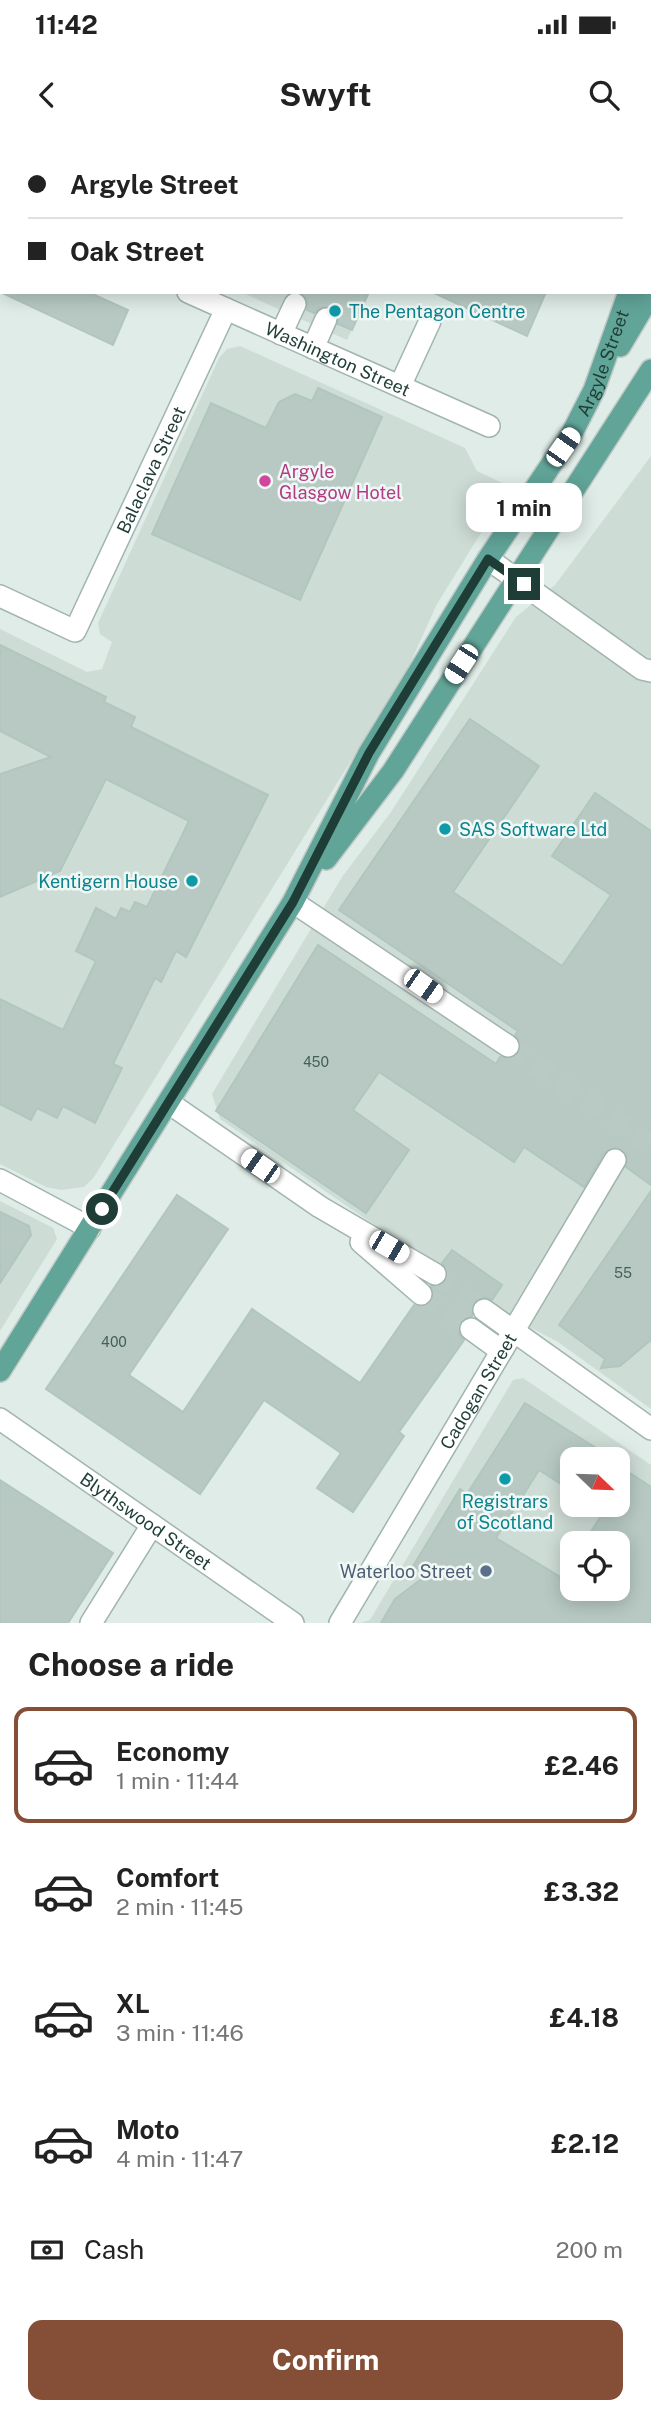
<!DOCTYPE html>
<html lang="en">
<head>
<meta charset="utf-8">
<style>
  :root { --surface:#fff; --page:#f6f6f6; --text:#222; --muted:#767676; --line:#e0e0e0; --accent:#844f36 }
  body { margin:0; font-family:"Public Sans",sans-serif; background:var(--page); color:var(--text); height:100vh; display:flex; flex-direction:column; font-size:26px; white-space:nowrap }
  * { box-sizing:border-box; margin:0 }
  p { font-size:23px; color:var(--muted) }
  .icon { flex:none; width:38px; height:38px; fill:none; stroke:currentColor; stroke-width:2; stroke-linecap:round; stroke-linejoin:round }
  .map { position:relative; height:1483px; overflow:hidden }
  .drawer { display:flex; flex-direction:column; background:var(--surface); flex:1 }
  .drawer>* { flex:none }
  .top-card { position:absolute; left:0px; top:0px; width:651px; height:154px; box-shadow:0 4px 18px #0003; display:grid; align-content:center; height:154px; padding:0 28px; background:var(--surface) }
  .needle { width:46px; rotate:113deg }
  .tools { position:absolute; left:560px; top:1307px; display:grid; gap:14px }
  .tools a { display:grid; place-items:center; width:70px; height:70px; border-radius:14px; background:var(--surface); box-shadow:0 4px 18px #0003; font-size:35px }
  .end { position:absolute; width:32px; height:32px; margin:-16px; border:9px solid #1f3d37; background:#fff; box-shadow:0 0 0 4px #fff }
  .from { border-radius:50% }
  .bubble { position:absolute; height:49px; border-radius:14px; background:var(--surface); box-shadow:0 4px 18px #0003; font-size:23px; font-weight:700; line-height:49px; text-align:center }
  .car { position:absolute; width:21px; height:42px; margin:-21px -10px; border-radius:9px; box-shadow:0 0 5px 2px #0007; background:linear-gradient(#fff 24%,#345 0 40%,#fff 0 76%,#345 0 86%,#fff 0) }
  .top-card b { display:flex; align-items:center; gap:24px; height:66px; font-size:26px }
  .top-card b+b { border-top:2px solid var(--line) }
  .top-card i { width:18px; height:18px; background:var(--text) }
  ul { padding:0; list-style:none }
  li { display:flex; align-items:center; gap:21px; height:116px; margin:0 14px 10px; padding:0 14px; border:4px solid transparent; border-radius:14px }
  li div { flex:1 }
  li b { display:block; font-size:26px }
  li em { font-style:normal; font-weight:700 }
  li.active { border-color:var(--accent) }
  li>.icon { width:63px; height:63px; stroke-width:1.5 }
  h2 { padding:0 28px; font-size:32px; line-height:84px }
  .pay { display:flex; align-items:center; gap:18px; height:77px; padding:0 28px; font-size:26px }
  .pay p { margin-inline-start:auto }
  .button { display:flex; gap:14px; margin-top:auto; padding:14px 28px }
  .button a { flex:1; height:80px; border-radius:14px; background:var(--accent); color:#fff; font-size:28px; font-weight:700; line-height:80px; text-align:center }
  .status { display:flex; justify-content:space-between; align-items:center; height:49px; padding:0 35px; background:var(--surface); direction:ltr }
  .status svg { height:19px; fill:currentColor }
  header { display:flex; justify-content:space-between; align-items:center; height:91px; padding:0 28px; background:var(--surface); font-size:32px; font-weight:700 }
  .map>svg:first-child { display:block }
  .built { fill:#cedcd6; fill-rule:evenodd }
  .building { fill:#b8c9c3; stroke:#b1c6bf; stroke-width:2 }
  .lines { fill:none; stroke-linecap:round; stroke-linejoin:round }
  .minor-tunnel { stroke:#b9c9c4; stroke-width:21; stroke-dasharray:21 10; stroke-linecap:butt }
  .minor-casing { stroke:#a2b4af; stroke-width:24 }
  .major-casing { stroke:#c0c9c7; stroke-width:24 }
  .highway-casing { stroke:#c0c9c7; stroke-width:24 }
  .minor { stroke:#fff; stroke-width:21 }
  .major { stroke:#61a498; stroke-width:21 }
  .highway { stroke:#296b63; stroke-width:21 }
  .highway-bridge-casing { stroke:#c0c9c7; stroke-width:24; stroke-linecap:butt }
  .highway-bridge { stroke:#296b63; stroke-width:21 }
  .route { stroke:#1f3d37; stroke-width:9 }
  .culture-dot { fill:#0f9aa8; stroke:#f0f8f5; stroke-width:2.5 }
  .hotel-dot { fill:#d1479c; stroke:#f0f8f5; stroke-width:2.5 }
  .service-dot { fill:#5c6f8a; stroke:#f0f8f5; stroke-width:2.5 }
  .labels { text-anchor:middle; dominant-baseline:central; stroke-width:5; stroke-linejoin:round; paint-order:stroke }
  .number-label { font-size:14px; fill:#45605a }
  .culture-label { font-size:18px; fill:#0d838f; stroke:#f0f8f5; text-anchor:start }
  .street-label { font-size:18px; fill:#1f3d37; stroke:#f0f8f5 }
  .hotel-label { font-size:18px; fill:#b23c85; stroke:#f0f8f5; text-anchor:start }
  .service-label { font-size:18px; fill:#4e5e75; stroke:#f0f8f5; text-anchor:end }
</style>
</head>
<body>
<div class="status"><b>11:42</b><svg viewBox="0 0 49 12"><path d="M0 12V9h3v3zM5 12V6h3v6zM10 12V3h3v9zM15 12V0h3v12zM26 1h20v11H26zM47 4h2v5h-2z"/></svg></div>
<header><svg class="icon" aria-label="back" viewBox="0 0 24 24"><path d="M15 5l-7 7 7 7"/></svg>Swyft<svg class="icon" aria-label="search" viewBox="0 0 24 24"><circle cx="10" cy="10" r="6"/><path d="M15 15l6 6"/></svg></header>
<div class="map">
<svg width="651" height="1483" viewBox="0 0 651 1483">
  <rect width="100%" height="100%" fill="#dfece7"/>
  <!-- built -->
  <g class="built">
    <polygon points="0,0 414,0 418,2 2,2 2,45"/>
    <polygon points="241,152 369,152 347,200"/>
    <polygon points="240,206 465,308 477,331 517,350 479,396 437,464 407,530 94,1037 84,1047 61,1050 46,1047 0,1024 0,489 87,532 102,529 112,502 100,494 98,483 219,218 227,209"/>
    <polygon points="651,316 651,1269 558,1202 503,1173 220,979 212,954 342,737 391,672 516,477 555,445"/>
    <polygon points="0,1061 53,1088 57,1099 0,1191"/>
    <path d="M523,1238L651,1325V1483H360L370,1480L513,1240ZM572,1320H618V1365H572ZM572,1404H618V1449H572Z"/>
  </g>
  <!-- building -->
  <g class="building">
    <polygon points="0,152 88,152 128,170 113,205"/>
    <polygon points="301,152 369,152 352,190 338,184 337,172 331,167 319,168 314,173 307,170 308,162"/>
    <polygon points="432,152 546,152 527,196"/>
    <polygon points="318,248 382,277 300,460 152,394 211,263 266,288 279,262 295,254 312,261"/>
    <polygon points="0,505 106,557 104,562 135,577 131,587 268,655 186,817 176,811 161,842 155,838 113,924 122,928 95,983 63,966 57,978 37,968 31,980 0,964 0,859 63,890 96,821 76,811 96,768 116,779 121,768 130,772 135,762 147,767 189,681 106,639 60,731 0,757 0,634 51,617 0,591"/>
    <polygon points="470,579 539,626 453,752 562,826 611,755 552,716 595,653 651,691 651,1045 626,1027 627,1014 616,1007 604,1013 584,1047 524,1007 514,1022 379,932 353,970 409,1010 366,1073 216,971 318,805 496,924 500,917 513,918 519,913 520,901 515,895 518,891 339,770"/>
    <polygon points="651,1051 651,1200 620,1226 601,1228 605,1219 559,1185"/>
    <polygon points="177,1055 228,1089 129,1235 183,1272 252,1169 360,1243 414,1165 425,1167 430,1163 434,1156 431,1146 441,1146 446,1141 448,1133 442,1123 452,1110 502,1145 492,1160 485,1157 474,1162 472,1176 460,1182 459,1194 464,1200 399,1292 404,1296 353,1372 317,1348 341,1313 264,1260 200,1354 46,1249"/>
    <polygon points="0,1072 29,1086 31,1095 0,1143"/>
    <polygon points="525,1263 615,1320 572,1320 572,1351 539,1330 496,1398 572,1444 572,1449 618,1449 618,1404 583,1404 608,1365 618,1365 618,1349 628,1332 651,1347 651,1483 381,1483 395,1459 428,1434 413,1426 460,1349 467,1354"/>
    <polygon points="0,1340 113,1413 68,1483 0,1483"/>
  </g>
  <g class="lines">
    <!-- minor-tunnel -->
    <g class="minor-tunnel">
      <polyline points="508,906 651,1005"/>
      <polyline points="435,1134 484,1170"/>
      <polyline points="421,1154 471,1189"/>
    </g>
    <!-- minor casing -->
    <g class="minor-casing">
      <g id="minor">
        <polyline points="0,67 2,68"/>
        <path id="s1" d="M188,152L489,286"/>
        <polyline points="281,194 295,164"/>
        <polyline points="313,208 326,179"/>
        <polyline points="400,246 430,181"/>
        <polyline points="488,419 642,529 651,531"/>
        <path id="s2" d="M0,456L75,491L226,169"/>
        <polyline points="293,762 508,906"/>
        <polyline points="169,963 320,1067 435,1134"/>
        <polyline points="0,1040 90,1088"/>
        <polyline points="361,1102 421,1154"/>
        <polyline points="484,1170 651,1289"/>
        <polyline points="471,1189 500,1210"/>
        <path id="s3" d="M0,1279L293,1483"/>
        <polyline points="91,1483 152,1385"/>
        <path id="s4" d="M340,1483L615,1020"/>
      </g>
    </g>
    <!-- major casing -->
    <g class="major-casing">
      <g id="major">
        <polyline points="631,0 635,2"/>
        <polyline points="649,8 651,9"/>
        <polyline points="620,206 651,154"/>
        <polyline points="326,719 393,631 651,230"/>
        <path id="s5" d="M0,1231L293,762L369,613L488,419L571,295L594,250L629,152"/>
      </g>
    </g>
    <!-- highway casing -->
    <g class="highway-casing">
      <g id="highway">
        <polyline points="456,0 459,2"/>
        <polyline points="605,0 608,2"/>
        <polyline points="649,26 651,27"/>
      </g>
    </g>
    <!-- minor -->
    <use href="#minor" class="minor"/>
    <!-- major -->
    <use href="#major" class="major"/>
    <!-- highway -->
    <use href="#highway" class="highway"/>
    <!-- highway-bridge casing -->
    <g class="highway-bridge-casing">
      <polyline id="highway-bridge" points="649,96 651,96"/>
    </g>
    <!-- highway-bridge -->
    <use href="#highway-bridge" class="highway-bridge"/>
  </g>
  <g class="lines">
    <!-- route -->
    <polyline class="route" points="102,1069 293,762 369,613 488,419 524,444"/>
  </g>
  <!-- markers -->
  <g class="culture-dot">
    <circle cx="335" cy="171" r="7"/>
    <circle cx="445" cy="689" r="7"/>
    <circle cx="192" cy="741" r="7"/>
    <circle cx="505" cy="1339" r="7"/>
  </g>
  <circle class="hotel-dot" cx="265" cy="341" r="7"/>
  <circle class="service-dot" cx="486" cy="1431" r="7"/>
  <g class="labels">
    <!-- number labels -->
    <g class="number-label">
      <text x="316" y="922">450</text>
      <text x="623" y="1133">55</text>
      <text x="114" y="1202">400</text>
    </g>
    <!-- culture labels -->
    <g class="culture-label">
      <text x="349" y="171">The Pentagon Centre</text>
      <text x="459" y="689">SAS Software Ltd</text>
      <text x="178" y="741" text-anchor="end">Kentigern House</text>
      <text x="505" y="1361" text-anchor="middle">Registrars<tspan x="505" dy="21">of Scotland</tspan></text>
    </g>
    <!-- street labels -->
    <g class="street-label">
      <text stroke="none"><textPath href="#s1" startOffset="164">Washington Street</textPath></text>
      <text stroke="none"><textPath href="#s5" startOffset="1176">Argyle Street</textPath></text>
      <text stroke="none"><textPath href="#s2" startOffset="261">Balaclava Street</textPath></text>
      <text stroke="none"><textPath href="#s4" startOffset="270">Cadogan Street</textPath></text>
      <text stroke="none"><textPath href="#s3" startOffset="178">Blythswood Street</textPath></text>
    </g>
    <!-- hotel labels -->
    <g class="hotel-label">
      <text x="279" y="331">Argyle<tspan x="279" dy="21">Glasgow Hotel</tspan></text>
    </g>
    <!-- service labels -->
    <g class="service-label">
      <text x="472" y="1431">Waterloo Street</text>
    </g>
  </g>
</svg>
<div class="tools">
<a><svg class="needle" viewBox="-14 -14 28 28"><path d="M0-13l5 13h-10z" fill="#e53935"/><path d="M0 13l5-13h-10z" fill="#767676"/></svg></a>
<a><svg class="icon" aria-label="locate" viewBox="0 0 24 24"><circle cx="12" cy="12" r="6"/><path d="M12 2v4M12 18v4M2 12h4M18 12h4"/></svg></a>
</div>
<i class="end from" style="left:102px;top:1069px"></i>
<i class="end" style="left:524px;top:444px"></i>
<div class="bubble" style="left:466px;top:343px;width:116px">1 min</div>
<i class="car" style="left:563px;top:307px;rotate:35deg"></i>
<i class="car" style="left:461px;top:524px;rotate:213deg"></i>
<i class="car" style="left:423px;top:846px;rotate:125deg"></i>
<i class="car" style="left:260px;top:1026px;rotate:305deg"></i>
<i class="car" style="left:389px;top:1107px;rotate:120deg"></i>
<div class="top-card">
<b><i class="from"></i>Argyle Street</b>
<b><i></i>Oak Street</b>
</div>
</div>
<section class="drawer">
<h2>Choose a ride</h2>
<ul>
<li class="active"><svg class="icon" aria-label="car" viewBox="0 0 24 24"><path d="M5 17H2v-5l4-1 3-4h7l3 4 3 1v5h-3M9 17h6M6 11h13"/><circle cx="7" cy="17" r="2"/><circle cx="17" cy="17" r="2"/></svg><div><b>Economy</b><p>1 min · 11:44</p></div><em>£2.46</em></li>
<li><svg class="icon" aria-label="car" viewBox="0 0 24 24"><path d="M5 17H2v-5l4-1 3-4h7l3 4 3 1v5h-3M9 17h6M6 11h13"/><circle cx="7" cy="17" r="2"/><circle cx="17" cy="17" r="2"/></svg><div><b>Comfort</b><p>2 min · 11:45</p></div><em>£3.32</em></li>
<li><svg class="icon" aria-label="car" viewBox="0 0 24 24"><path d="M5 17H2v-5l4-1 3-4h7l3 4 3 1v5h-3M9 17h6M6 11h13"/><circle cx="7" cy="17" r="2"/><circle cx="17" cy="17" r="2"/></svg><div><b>XL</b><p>3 min · 11:46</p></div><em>£4.18</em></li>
<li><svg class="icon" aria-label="car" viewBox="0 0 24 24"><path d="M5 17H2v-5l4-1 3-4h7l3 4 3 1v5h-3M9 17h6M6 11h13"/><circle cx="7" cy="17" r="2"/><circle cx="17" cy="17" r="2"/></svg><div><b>Moto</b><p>4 min · 11:47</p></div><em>£2.12</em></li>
</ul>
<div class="pay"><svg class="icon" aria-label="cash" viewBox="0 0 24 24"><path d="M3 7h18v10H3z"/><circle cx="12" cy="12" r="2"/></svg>Cash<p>200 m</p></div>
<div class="button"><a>Confirm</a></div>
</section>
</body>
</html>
